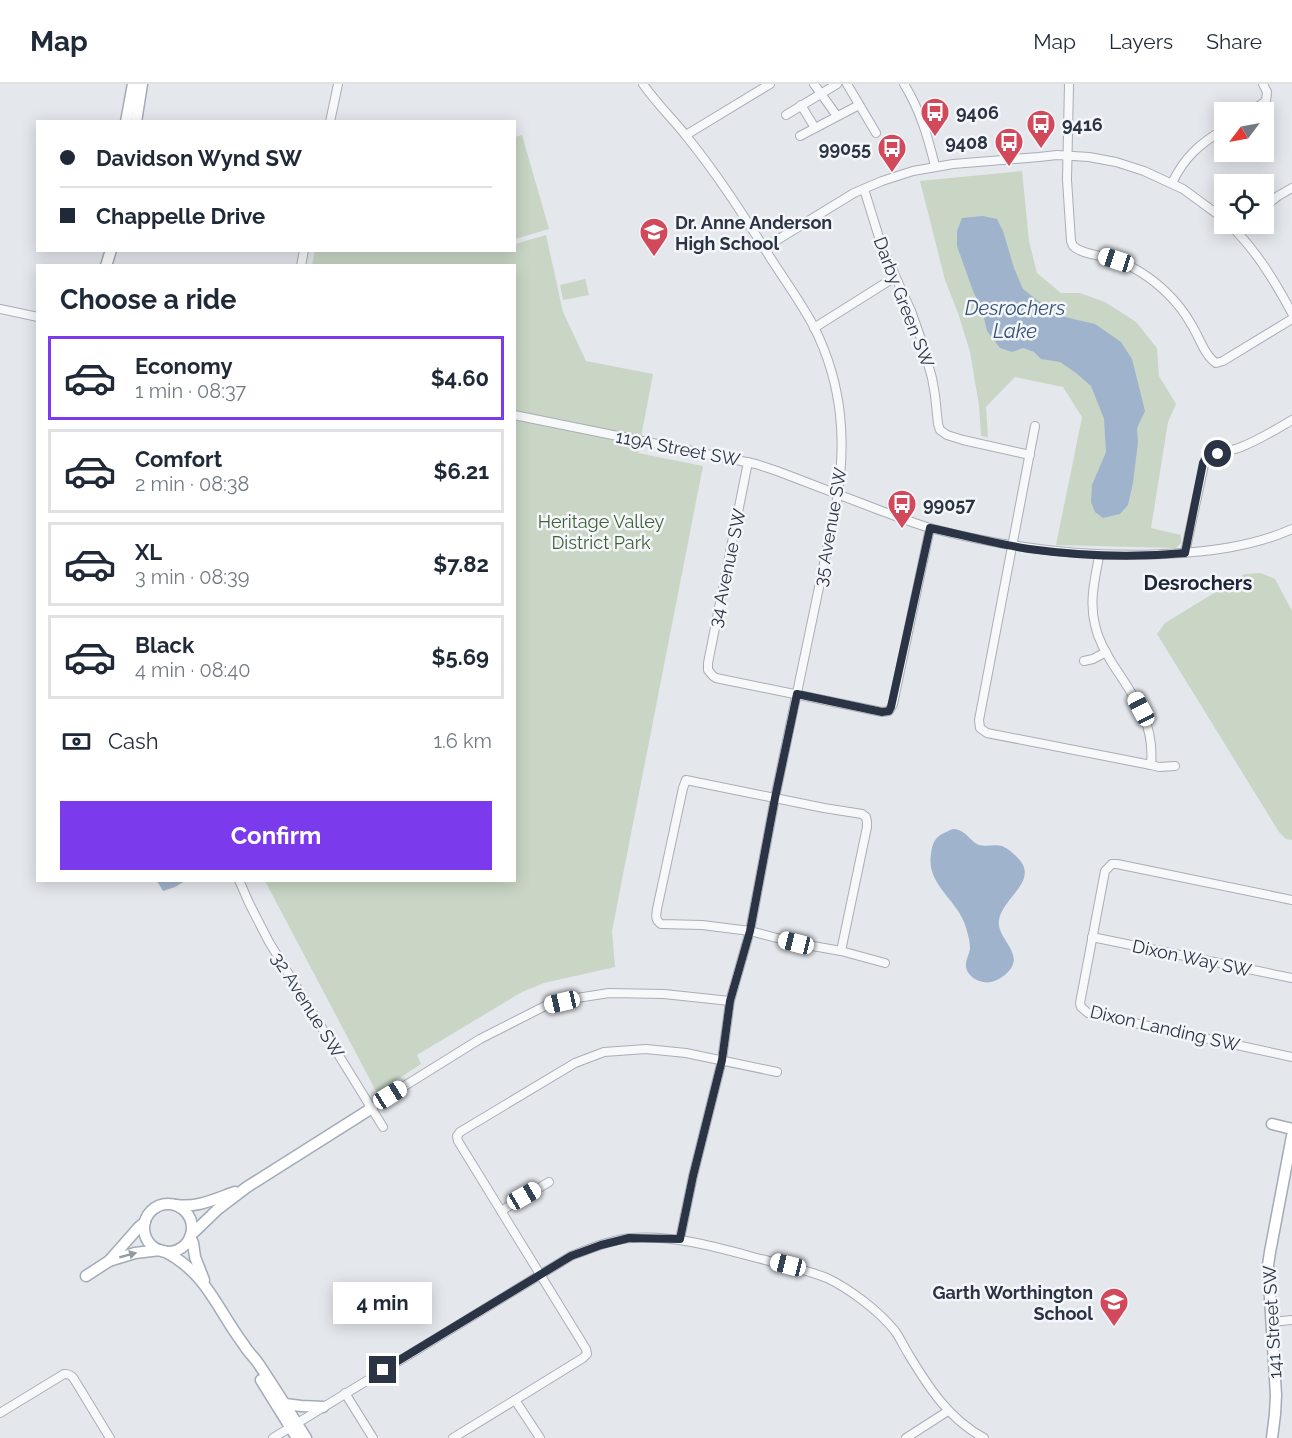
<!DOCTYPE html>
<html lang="en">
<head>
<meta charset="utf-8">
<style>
  :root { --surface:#fff; --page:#f6f6f7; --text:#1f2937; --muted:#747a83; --line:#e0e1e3; --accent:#7c3aed }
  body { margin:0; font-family:Raleway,sans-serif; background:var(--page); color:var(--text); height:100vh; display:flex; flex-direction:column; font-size:22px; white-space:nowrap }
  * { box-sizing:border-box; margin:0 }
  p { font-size:20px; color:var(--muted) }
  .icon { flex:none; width:33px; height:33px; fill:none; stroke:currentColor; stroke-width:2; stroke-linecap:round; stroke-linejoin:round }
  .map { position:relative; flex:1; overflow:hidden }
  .sheet { position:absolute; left:36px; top:180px; width:480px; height:618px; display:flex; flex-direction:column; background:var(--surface); border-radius:0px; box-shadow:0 3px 15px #0003 }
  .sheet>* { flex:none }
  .guide { position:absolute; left:36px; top:36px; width:480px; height:132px; border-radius:0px; box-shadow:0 3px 15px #0003; display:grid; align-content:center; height:132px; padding:0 24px; background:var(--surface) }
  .needle { width:39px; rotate:238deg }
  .controls { position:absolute; left:1214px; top:18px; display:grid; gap:12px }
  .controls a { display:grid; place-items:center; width:60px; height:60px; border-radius:0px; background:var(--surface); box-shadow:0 3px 15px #0003; font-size:30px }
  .end { position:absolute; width:27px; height:27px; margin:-14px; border:8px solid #2b3445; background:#fff; box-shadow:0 0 0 3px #fff }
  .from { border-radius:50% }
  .bubble { position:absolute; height:42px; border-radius:0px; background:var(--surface); box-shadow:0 3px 15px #0003; font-size:20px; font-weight:700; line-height:42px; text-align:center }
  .car { position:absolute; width:18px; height:36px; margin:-18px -9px; border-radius:8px; box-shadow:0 0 4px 2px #0007; background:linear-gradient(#fff 24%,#345 0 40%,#fff 0 76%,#345 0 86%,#fff 0) }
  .guide b { display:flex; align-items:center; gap:21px; height:57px; font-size:22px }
  .guide b+b { border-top:2px solid var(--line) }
  .guide i { width:15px; height:15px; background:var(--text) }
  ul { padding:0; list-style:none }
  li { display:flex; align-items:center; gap:18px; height:84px; margin:0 12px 9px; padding:0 12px; border:3px solid var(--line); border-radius:0px }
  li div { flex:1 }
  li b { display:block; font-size:22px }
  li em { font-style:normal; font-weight:700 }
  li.on { border-color:var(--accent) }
  li>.icon { width:54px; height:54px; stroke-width:1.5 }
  h2 { padding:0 24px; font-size:27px; line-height:72px }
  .pay { display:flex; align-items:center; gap:15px; height:66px; padding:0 24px; font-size:22px }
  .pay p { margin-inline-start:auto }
  .primary-button { display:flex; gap:12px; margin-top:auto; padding:12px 24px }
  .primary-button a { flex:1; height:69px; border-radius:0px; background:var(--accent); color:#fff; font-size:24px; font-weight:700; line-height:69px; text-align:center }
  header { display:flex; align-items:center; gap:36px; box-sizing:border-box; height:84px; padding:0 30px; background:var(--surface); border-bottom:2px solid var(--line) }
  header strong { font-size:28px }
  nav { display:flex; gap:33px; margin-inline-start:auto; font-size:21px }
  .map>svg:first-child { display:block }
  .green { fill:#c9d6c5 }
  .water { fill:#9fb4cc }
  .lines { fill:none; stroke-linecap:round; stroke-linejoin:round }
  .minor-casing { stroke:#a9aeb7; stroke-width:10 }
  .major-casing { stroke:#a3abb8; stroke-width:13 }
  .minor { stroke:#f7f8fa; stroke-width:8 }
  .major { stroke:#fff; stroke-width:10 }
  .oneway { fill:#959aa2 }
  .route { stroke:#2b3445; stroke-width:8 }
  .labels { text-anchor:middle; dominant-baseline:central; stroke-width:5; stroke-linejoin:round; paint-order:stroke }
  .poi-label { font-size:18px; font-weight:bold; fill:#2b3445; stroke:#f4f6f9; text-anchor:start }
  .street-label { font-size:18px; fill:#2b3445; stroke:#f4f6f9 }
  .park-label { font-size:18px; fill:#3f6138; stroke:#f4f6f9 }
  .water-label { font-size:20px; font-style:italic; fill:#34527a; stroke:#f4f6f9 }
  .neighbourhood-label { font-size:20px; font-weight:bold; fill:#1d2536; stroke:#f4f6f9 }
</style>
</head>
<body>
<header>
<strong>Map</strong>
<nav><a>Map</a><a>Layers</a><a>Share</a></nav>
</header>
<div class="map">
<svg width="1292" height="1354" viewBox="0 0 1292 1354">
  <rect width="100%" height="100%" fill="#e4e7ec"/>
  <!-- green -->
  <g class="green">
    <polygon points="522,51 549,145 515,155 515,53"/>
    <polygon points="1022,87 1029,157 1037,189 1061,209 1080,209 1105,218 1136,238 1157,264 1159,292 1176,320 1168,338 1151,444 1181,451 1181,459 1176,464 1056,461 1082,333 1063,303 1015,293 986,323 988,353 981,352 979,321 970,268 958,229 945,196 920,97"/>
    <polygon points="546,151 563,228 586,277 653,290 638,369 703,382 612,847 615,883 544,899 522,908 417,971 421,980 377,1009 265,797 514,796 514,182 312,181 315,167 514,166 515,160"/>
    <polygon points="585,195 589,211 563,216 560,201"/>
    <polygon points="1261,489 1275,495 1292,527 1292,756 1286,755 1279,748 1157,550 1165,539 1245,490"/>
  </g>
  <!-- water -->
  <g class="water">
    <polygon points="983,132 997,135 1003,147 1014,184 1023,205 1037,216 1065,233 1095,240 1121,258 1132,275 1145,327 1137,344 1138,358 1133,399 1128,421 1120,430 1103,434 1095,428 1091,418 1092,401 1106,368 1104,335 1091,302 1076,289 1060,278 1041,275 1034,268 1023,264 1012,268 1000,264 987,247 982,226 973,207 957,162 957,147 962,134"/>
    <path d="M953,745C967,746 968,756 979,761C987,763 995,760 1002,762C1007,764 1013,769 1017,773C1041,796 1002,814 999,836C996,855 1027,870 1007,889C1003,893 996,897 991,898C981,900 968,894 966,883C965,877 969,871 970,865C970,856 967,846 964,838C955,815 926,799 931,770C933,754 938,751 953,745Z"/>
    <polygon points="157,797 185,797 175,803 163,807"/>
  </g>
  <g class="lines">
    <!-- minor casing -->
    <g class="minor-casing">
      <g id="minor">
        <path d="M643,0C656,19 673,35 687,53C717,90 742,129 768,170C783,194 801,218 814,243C843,301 847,359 836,422L775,714L750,847L730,917L722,976L693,1092L680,1155"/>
        <polyline points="814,0 837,32"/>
        <polyline points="847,0 876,49"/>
        <path d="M904,0C920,26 928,53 935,82"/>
        <path d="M1069,0L1067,96L1071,157L1073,162C1083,171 1101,171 1113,175C1133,182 1153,195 1168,210C1177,219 1185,229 1191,240C1199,252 1204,271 1216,279L1223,277L1292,235"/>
        <polyline points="801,21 815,44"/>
        <polyline points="1250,28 1266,17 1267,8 1263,0"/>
        <polyline points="786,31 837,0"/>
        <polyline points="330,38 338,0"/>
        <polyline points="686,51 770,0"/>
        <polyline points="800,52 859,21"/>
        <path d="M1172,99C1185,72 1200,60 1224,45"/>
        <polyline points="864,105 882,163 911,227 922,258 932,294 935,311 938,340 940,346 947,351 963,356 1030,371"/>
        <polyline points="1263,124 1278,112 1292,104"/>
        <path d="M1229,140C1256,166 1274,196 1292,229"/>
        <polyline points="1238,149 1247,140"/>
        <polyline points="764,164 854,109 882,97 913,87 953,80 1039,73 1057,71 1089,73 1116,78 1144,87 1183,105 1224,135"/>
        <polyline points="301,182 304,166"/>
        <polyline points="0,225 38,233"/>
        <polyline points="814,244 895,193"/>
        <path d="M514,331L756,380L777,387C811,400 845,413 879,426C896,432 913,439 930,444C1007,464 1084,474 1164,470C1207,468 1252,463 1292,445"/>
        <path d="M1035,342L979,636L980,644L987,649L1151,681C1155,638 1134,613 1112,579C1105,567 1098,555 1095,541C1089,517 1095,495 1099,472"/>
        <polyline points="748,378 708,579 708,586 713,592 716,594 882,628 889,627 893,620 930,444"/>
        <path d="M1185,469L1205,376C1213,368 1229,368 1241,363C1259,356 1275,346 1292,336"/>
        <polyline points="1084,577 1093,575 1106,568"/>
        <polyline points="1151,681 1159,683 1175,682"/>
        <path d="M686,696L824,724L862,730L866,733L867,738V743L841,867L796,859L750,847L702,841L661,840C655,836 656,832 657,825L683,704Z"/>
        <polyline points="239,796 249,819 269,858 383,1043"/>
        <polyline points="1292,816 1117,780 1112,780 1105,787 1080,919 1081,923 1088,929 1292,973"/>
        <polyline points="1092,853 1292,894"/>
        <polyline points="841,867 885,879"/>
        <polyline points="390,1011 480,955 547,921 577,914 609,909 664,910 730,917"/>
        <polyline points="501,1127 549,1098"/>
        <polyline points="1271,1238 1292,1236"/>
        <polyline points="345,1309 373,1354"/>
        <polyline points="515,1316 583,1274 587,1270 586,1265 458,1057 457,1052 460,1048 575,979 604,968 646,965 686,969 777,988"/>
        <path d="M0,1329L64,1290C69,1290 71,1291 74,1295L110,1354"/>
        <path d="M273,1354L571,1172C589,1165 613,1155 632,1154C675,1151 716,1163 757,1174C781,1180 804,1185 827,1194C850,1205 879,1227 895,1247C900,1254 904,1263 909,1271C929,1304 949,1335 984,1354"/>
        <polyline points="453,1354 515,1316 540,1354"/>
        <polyline points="906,1354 948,1327"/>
      </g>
    </g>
    <!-- major casing -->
    <g class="major-casing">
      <g id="major">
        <polyline points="126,38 133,0"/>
        <polyline points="136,38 142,0"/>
        <polyline points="106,182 111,166"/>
        <polyline points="1272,1040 1292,1045"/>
        <circle cx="168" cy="1144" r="24"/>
        <path d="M176,1121C197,1124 215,1115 235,1108"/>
        <polyline points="145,1138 139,1143 109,1177 135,1169 160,1166"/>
        <polyline points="191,1151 218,1125 247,1103 372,1024"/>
        <polyline points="190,1153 193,1159 195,1173 204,1196"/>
        <path d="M164,1167C208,1190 216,1224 244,1261C248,1268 254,1273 258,1279C275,1304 290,1329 306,1354"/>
        <polyline points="86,1192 109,1177"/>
        <polyline points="261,1296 297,1354"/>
        <polyline points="285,1320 301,1322 323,1323"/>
        <polyline points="1272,1354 1275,1330 1276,1311 1268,1181 1270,1168 1292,1052"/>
      </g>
    </g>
    <!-- minor -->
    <use href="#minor" class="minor"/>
    <!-- major -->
    <use href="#major" class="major"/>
  </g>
  <!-- one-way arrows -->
  <defs><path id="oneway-solid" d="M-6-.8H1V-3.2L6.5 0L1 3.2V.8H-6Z" transform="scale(1.5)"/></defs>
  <use class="oneway" href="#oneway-solid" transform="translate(128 1171) rotate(-15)"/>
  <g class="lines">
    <!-- route -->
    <path class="route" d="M383,1286L571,1172L601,1161L629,1154L680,1155L693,1092L722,976L730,917L750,847L775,714L797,610L882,628L889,627L891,623L930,444C963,451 996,460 1029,465C1081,472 1133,474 1185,469L1203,379L1207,373L1218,370"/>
  </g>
  <!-- icons -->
  <defs>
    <g id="bus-pin" transform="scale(1.5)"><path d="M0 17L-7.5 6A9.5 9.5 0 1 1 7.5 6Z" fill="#d1495b" stroke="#f4f6f9"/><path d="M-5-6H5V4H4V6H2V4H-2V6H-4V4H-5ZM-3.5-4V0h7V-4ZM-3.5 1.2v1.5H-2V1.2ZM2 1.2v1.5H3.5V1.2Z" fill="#fff"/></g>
    <g id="school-pin" transform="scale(1.5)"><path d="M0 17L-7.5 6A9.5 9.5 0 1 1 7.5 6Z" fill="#d1495b" stroke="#f4f6f9"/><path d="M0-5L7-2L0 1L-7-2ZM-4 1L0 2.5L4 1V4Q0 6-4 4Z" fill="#fff"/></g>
  </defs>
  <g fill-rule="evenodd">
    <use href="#bus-pin" x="935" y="28"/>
    <use href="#bus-pin" x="1041" y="40"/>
    <use href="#bus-pin" x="1009" y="58"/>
    <use href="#bus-pin" x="892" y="64"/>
    <use href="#school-pin" x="654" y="148"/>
    <use href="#bus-pin" x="902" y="420"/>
    <use href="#school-pin" x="1114" y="1218"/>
  </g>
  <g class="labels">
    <!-- poi labels -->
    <g class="poi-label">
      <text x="956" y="28">9406</text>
      <text x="1062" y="40">9416</text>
      <text x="988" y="58" text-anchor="end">9408</text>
      <text x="871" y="64" text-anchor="end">99055</text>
      <text x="675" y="138">Dr. Anne Anderson<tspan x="675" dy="21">High School</tspan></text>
      <text x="923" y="420">99057</text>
      <text x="1093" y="1208" text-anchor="end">Garth Worthington<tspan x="1093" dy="21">School</tspan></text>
    </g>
    <!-- street labels -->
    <g class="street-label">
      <text transform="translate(904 218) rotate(69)">Darby Green SW</text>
      <text transform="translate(678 364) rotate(11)">119A Street SW</text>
      <text transform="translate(830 443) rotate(-80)">35 Avenue SW</text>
      <text transform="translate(727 484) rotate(-78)">34 Avenue SW</text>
      <text transform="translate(1192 874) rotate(12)">Dixon Way SW</text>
      <text transform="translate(308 921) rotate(58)">32 Avenue SW</text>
      <text transform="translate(1165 944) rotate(13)">Dixon Landing SW</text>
      <text transform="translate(1272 1238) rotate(-93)">141 Street SW</text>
    </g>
    <!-- park labels -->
    <g class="park-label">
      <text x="601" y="437">Heritage Valley<tspan x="601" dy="21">District Park</tspan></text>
    </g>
    <!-- water labels -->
    <g class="water-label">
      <text x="1015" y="224">Desrochers<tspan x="1015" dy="23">Lake</tspan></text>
    </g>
    <!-- neighbourhood labels -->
    <g class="neighbourhood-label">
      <text x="1198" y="499">Desrochers</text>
    </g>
  </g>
</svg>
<div class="controls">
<a><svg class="needle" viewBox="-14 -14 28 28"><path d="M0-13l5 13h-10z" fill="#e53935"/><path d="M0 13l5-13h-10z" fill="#747a83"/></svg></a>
<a><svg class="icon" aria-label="locate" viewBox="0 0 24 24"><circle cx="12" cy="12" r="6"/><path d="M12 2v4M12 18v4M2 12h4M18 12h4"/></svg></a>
</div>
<i class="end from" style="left:1218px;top:370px"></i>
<i class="end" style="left:383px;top:1286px"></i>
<div class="bubble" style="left:333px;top:1198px;width:99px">4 min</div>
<i class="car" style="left:1116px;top:176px;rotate:288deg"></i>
<i class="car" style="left:1141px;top:625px;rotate:332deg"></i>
<i class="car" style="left:796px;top:859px;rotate:284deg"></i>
<i class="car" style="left:562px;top:918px;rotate:257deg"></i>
<i class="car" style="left:390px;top:1011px;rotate:58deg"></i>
<i class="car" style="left:524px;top:1112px;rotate:60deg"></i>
<i class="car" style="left:788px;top:1181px;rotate:284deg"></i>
<div class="guide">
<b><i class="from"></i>Davidson Wynd SW</b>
<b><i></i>Chappelle Drive</b>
</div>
<section class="sheet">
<h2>Choose a ride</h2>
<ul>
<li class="on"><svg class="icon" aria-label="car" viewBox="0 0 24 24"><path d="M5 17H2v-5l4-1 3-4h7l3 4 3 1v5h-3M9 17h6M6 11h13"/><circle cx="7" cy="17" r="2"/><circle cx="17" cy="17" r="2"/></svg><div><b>Economy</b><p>1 min · 08:37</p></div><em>$4.60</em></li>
<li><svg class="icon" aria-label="car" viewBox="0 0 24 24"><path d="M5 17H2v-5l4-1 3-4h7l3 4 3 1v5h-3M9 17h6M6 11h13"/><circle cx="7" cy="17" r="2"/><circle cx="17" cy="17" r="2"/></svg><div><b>Comfort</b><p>2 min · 08:38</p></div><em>$6.21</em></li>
<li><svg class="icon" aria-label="car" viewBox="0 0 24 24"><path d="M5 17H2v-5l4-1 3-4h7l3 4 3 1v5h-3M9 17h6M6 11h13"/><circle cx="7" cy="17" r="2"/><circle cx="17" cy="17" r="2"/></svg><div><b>XL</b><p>3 min · 08:39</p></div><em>$7.82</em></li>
<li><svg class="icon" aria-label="car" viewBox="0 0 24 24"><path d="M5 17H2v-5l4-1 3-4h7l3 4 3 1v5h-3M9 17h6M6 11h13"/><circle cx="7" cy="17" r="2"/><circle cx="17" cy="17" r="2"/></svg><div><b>Black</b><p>4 min · 08:40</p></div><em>$5.69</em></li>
</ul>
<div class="pay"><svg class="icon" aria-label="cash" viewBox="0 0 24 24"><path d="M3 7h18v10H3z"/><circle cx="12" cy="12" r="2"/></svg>Cash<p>1.6 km</p></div>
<div class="primary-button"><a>Confirm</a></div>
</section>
</div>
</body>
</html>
